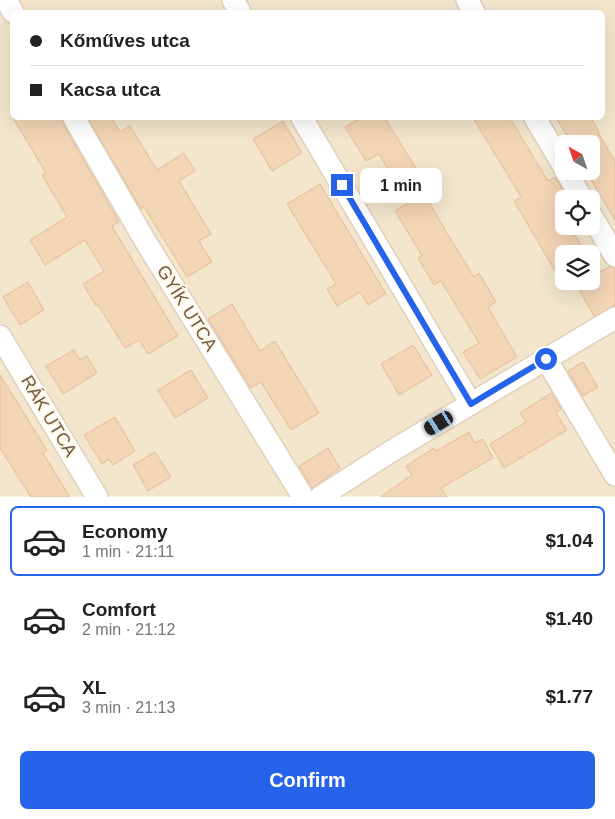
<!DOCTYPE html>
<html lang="en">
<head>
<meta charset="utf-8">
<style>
  :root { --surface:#fff; --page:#f6f6f6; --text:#222; --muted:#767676; --line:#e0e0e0; --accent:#2563eb }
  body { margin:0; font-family:Arial,sans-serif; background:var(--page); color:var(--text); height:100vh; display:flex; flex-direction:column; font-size:19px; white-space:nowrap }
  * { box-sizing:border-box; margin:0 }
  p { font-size:16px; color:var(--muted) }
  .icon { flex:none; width:28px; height:28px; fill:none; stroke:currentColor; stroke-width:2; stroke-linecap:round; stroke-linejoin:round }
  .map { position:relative; height:497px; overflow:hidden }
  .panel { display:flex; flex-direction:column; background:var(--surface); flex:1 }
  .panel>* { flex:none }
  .banner { position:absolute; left:10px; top:10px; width:595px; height:110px; border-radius:8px; box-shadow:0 5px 20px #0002; display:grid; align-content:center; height:110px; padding:0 20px; background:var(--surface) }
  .needle { width:32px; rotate:320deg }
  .fabs { position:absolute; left:555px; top:135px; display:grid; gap:10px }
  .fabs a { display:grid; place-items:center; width:45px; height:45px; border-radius:8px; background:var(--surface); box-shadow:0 5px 20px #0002; font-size:25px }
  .end { position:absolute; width:22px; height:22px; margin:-11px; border:6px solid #2563eb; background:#fff; box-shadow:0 0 0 2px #fff }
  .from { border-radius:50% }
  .bubble { position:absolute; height:35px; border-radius:8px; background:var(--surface); box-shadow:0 5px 20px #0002; font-size:16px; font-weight:700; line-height:35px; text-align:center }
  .car { position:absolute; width:15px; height:30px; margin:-15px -8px; border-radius:6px; box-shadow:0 0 4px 1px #0007; background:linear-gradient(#222 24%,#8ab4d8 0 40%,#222 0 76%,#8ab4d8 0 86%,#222 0) }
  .banner b { display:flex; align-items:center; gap:18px; height:48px; font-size:19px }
  .banner b+b { border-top:1px solid var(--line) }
  .banner i { width:12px; height:12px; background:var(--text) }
  ul { padding:9px 0 0; list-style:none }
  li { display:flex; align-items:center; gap:15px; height:70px; margin:0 10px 8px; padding:0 10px; border:2px solid transparent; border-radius:8px }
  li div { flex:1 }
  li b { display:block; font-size:19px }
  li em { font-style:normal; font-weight:700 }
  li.active { border-color:var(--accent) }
  li>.icon { width:45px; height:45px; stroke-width:1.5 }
  .cta { display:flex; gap:10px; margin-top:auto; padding:10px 20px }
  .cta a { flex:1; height:58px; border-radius:8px; background:var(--accent); color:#fff; font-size:20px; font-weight:700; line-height:58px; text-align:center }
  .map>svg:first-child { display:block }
  .residential { fill:#f4e6cd; fill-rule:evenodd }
  .building { fill:#f2d4b6; stroke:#e5bc96 }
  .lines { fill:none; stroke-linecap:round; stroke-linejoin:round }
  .minor-casing { stroke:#e0d0bb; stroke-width:24 }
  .minor { stroke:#fff; stroke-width:21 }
  .route { stroke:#2563eb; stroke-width:6 }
  .labels { text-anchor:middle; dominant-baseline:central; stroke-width:4; stroke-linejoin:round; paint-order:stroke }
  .street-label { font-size:18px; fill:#735b47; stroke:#fff7e5 }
</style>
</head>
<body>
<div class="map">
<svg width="615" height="497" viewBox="0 0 615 497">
  <rect width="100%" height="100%" fill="#fcf4df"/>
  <!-- residential -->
  <path class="residential" d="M0,0H615V496H0ZM12,12H602V118H12ZM564,144H591V171H564ZM564,199H591V226H564ZM564,254H591V281H564Z"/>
  <!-- building -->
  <g class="building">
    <polygon points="13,118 62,118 63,124 119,222 112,226 178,336 148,354 139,340 125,348 98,305 96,306 83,284 104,271 85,240 45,265 30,240 67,217 42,175 46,173"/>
    <polygon points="88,118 112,118 120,132 130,126 157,170 184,153 195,171 179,181 211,234 199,241 212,262 187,277 144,207 141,209"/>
    <polygon points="361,118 385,118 422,178 417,181 441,223 474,277 479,273 496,302 488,307 517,357 480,379 463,352 479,343 441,281 434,285 418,258 422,256 395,211 408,203 379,154 366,161 345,127"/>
    <polygon points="473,118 510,118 548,181 555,177 564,192 564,226 570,226 586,254 564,254 564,266 555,271 514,201 521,197"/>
    <polygon points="556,118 591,118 599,132 598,133 615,161 615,220 586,171 591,171 591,144 572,144"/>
    <polygon points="283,121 302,153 272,171 253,139"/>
    <polygon points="320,184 386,294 368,305 360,292 337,306 327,289 336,284 287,204"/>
    <polygon points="591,262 598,273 609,267 615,268 615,306 594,316 574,281 591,281"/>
    <polygon points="28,282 44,310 20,325 3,297"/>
    <polygon points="232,304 260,351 275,341 319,413 291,430 261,382 251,388 208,319"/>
    <polygon points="413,345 432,375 399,395 381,364"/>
    <polygon points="74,350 80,360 87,356 97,373 63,394 46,366"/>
    <polygon points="583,362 598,387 583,396 568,371"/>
    <polygon points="191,370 208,398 175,418 158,390"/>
    <polygon points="0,375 47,450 43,453 70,497 31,497 0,448"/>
    <polygon points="551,393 561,409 556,413 567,430 504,468 490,444 526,422 520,413"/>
    <polygon points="115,417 135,451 113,465 109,459 102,464 84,435"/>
    <polygon points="469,432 475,443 483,439 493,458 441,488 447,497 380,497 412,475 406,466 434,448 436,451"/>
    <polygon points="328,448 340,468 312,488 299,466"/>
    <polygon points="155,452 171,477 148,491 133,465"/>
  </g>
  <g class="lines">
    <!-- minor casing -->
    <g class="minor-casing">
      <g id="minor">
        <polyline points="6,0 13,12"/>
        <polyline points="233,0 240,12"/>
        <polyline points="467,0 474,12"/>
        <polyline points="74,118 144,239 303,497"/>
        <polyline points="302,118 471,404"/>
        <polyline points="535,118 564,167"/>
        <polyline points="566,171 582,199"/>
        <polyline points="591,215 615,256"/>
        <polyline points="0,336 97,497"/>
        <polyline points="546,359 615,475"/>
        <polyline points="320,497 390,452 615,318"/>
      </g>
    </g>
    <!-- minor -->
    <use href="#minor" class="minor"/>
  </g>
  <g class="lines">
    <!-- route -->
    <polyline class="route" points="342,185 471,404 546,359"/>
  </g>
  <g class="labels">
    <!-- street labels -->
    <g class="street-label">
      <text transform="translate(187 308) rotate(58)">GYÍK UTCA</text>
      <text transform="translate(49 416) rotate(59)">RÁK UTCA</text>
    </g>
  </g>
</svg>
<div class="fabs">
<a><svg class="needle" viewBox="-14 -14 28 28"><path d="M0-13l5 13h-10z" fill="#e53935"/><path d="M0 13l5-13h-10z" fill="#767676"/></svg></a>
<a><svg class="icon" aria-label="locate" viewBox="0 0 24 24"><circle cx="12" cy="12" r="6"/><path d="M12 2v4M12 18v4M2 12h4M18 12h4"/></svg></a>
<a><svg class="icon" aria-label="layers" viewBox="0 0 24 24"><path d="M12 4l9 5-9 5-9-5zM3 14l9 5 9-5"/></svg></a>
</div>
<i class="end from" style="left:546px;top:359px"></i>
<i class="end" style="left:342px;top:185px"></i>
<div class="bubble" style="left:360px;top:168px;width:82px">1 min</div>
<i class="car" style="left:439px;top:423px;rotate:239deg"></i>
<div class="banner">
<b><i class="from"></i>Kőműves utca</b>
<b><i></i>Kacsa utca</b>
</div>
</div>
<section class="panel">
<ul>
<li class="active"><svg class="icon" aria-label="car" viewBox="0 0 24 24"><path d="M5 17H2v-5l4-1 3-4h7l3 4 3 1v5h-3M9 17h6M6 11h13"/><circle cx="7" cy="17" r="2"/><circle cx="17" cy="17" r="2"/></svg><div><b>Economy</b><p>1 min · 21:11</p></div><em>$1.04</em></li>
<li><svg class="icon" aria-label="car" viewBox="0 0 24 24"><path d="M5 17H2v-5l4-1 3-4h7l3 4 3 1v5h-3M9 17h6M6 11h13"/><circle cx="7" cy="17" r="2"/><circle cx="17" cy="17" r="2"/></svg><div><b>Comfort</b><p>2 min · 21:12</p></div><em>$1.40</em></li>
<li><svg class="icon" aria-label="car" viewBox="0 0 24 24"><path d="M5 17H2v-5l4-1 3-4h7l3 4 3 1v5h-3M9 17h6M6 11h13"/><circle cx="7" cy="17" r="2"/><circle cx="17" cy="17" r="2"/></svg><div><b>XL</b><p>3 min · 21:13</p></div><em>$1.77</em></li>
</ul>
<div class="cta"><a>Confirm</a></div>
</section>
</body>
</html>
